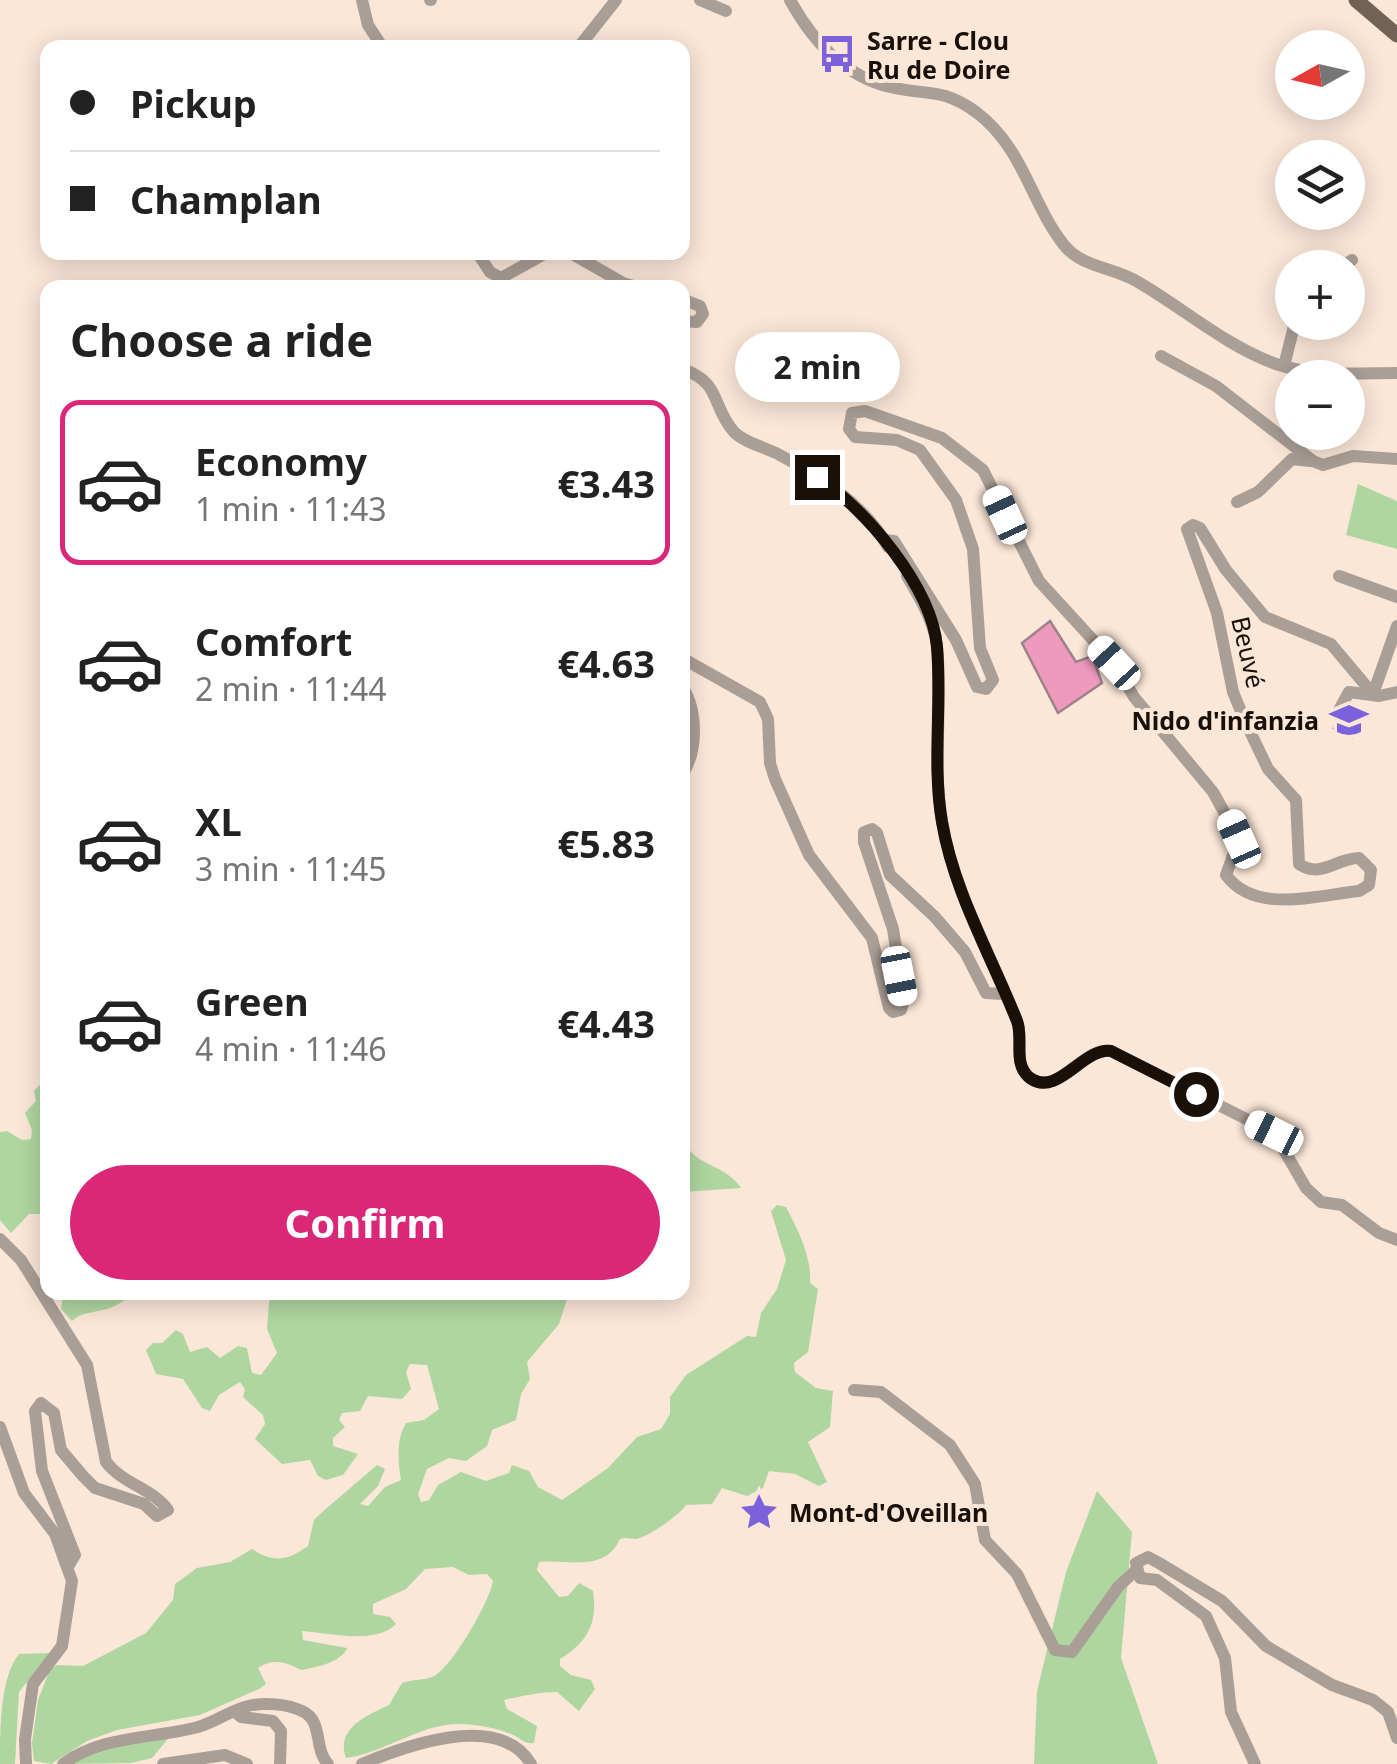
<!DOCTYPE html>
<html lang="en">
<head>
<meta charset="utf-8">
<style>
  :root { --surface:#fff; --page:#f2f2f2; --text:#222; --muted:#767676; --line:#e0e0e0; --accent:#db2777 }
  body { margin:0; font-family:"Noto Sans",sans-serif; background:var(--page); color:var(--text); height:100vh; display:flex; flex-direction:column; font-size:38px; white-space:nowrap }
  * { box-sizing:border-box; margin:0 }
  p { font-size:32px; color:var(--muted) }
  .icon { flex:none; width:55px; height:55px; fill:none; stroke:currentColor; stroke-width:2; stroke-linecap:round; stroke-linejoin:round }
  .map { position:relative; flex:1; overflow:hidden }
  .drawer { position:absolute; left:40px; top:280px; width:650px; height:1020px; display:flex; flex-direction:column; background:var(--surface); border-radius:20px; box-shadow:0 5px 25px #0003 }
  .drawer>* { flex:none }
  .banner { position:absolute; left:40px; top:40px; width:650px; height:220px; border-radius:20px; box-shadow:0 5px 25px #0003; display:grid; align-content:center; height:220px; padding:0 30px; background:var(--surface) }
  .needle { width:65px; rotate:262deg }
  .buttons { position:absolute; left:1275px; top:30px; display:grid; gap:20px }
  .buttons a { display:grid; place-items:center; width:90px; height:90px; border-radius:50%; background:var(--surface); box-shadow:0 5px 25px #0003; font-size:50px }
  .end { position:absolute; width:45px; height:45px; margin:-22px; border:12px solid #181009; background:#fff; box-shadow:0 0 0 5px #fff }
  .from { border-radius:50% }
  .bubble { position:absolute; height:70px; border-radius:35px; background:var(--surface); box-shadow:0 5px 25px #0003; font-size:32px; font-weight:700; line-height:70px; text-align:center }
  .car { position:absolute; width:30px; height:60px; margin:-30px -15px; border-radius:12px; box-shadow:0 0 8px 2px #0007; background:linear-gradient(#fff 24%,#345 0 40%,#fff 0 76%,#345 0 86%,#fff 0) }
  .banner b { display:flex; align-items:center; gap:35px; height:95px; font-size:38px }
  .banner b+b { border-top:2px solid var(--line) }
  .banner i { width:25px; height:25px; background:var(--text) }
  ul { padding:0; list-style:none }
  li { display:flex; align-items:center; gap:30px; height:165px; margin:0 20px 15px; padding:0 10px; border:5px solid transparent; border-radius:20px }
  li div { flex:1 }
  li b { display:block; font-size:38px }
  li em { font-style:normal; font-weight:700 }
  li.active { border-color:var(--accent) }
  li>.icon { width:90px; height:90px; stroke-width:1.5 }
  h2 { padding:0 30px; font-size:45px; line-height:120px }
  .primary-button { display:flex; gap:20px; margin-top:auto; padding:20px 30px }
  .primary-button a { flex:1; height:115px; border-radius:60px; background:var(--accent); color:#fff; font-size:40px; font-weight:700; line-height:115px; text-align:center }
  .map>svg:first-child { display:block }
  .green { fill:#afd6a0 }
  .building { fill:#ef99bc; stroke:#9d818b; stroke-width:2.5 }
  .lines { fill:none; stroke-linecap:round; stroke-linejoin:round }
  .minor { stroke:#aa9f97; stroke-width:12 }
  .major { stroke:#736153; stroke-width:15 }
  .route { stroke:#181009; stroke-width:12 }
  .labels { text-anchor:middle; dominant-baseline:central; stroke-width:8; stroke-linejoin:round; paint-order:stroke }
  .poi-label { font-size:25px; font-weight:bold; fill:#181009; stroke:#fbe7d8; text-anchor:start }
  .street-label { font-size:25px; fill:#181009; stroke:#fbe7d8 }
</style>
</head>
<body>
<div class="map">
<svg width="1397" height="1764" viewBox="0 0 1397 1764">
  <rect width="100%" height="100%" fill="#fbe7d8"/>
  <!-- green -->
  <g class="green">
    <polygon points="1358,484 1397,501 1397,549 1346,535"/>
    <polygon points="47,1077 47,1214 29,1214 11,1233 0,1220 0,1132 7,1131 22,1140 31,1139 32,1130 25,1113 36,1101 34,1091"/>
    <path d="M682,1135C691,1168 723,1161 741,1188L683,1192Z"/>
    <path d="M777,1205L786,1207C798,1230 812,1257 810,1283L818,1289L808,1352L794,1363L795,1372L816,1388L833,1391L830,1427L808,1442L827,1482L819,1486L795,1474L769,1471L763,1488L747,1496L722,1488L712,1504L686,1505C681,1514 647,1538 636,1539C631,1539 625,1537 620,1539C605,1573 568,1559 539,1562L537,1570L559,1597L568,1596L579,1583L593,1591C598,1624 587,1642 560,1659V1666L571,1675L591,1680L595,1689L579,1711L557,1692C540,1692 521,1696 504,1700L507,1709L537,1726L534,1743C523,1744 523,1739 513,1735C498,1728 476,1724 459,1724C419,1724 385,1753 346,1758C335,1728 368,1715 389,1705L402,1683C412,1679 424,1681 434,1676C452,1667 490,1601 493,1581L487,1574L469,1575L453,1567L425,1569L406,1589L373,1604V1614L390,1617L396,1624C376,1645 328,1633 302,1631L303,1640L347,1648C341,1663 316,1667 301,1670C286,1662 273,1658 258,1668L266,1684L259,1689L200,1715L117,1730L87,1741L51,1764L34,1761L32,1743L38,1700L50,1669L57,1665L83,1666L146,1633L173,1600L175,1584L197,1568L230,1562L252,1549C274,1564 288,1560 308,1546L314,1520L320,1514L377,1465L385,1469L378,1486L360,1504L368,1506L385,1487L401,1480C398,1462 396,1439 406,1423L424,1420L439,1409L427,1365L410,1364L406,1372L411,1389L402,1399L368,1396L360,1411L342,1413L339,1420L345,1427L333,1438V1446L358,1454L343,1475L326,1480L318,1476L310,1460L282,1464L255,1439L265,1424L263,1415L243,1397L245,1389L240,1382L219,1395L210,1411L202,1408L183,1379L156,1374L146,1350L153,1343H162L176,1330L183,1334L190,1352L207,1347L220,1358L238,1346L247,1348L252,1373L261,1375L277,1353L267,1329L269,1302L274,1293H569L559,1324L527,1362L530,1379L521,1394L516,1420L492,1430L487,1446L466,1461L449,1458L427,1469L418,1494L421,1502L429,1500L438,1485L461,1472L486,1481L509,1473L512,1465L529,1471L538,1487L562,1500L608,1468L637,1437L661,1429L670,1414V1397L686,1375L747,1336L756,1337L761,1313L777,1289L786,1260L771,1211Z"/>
    <path d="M63,1293H132C109,1318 88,1306 72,1321L61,1309Z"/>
    <polygon points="1097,1491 1132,1532 1121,1658 1158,1764 1034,1764 1037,1691 1066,1572"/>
    <path d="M50,1653L19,1692L15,1764H0C0,1729 0,1678 19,1654Z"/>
    <polygon points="172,1734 152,1758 131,1763 68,1764 108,1747"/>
  </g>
  <!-- building -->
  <g class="building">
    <polygon points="1050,621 1076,662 1092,656 1102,683 1058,713 1022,643"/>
    <polygon points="1352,707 1364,712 1352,737 1334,728"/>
  </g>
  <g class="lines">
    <!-- minor -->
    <g class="minor">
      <polyline points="362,0 368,25 383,48"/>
      <polyline points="430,0 431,0"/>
      <polyline points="700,0 726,11"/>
      <path d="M790,0C812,40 844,76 890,87C928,96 941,87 976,112C1024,148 1030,202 1064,245C1082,268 1114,267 1138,282C1183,308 1226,346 1276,364C1313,377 1358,373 1397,373"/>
      <polyline points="578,48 616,0"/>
      <polyline points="477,252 490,272 501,278 548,252"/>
      <polyline points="569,252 623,283 640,288"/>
      <polyline points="1340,268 1352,260"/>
      <polyline points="682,299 700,306 703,314 697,322 682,321"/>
      <polyline points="1161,356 1216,386 1313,461 1323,465 1353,456 1397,459"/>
      <polyline points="1284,366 1295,322"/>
      <path d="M682,369C722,382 711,406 734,432C744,442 763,447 776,453C818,475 865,504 888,547"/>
      <polyline points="1237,502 1258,492 1292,459 1310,461"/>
      <path d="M885,540L894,541L956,640L977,687L986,689L993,680L980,648L973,549L956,500L920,450L897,440L855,437L849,429L852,413L865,411L942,438L983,470L1039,581L1114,663L1134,697L1213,792L1239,839L1226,875C1255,915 1318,895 1359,891L1369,885L1371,870L1359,858C1336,858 1321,879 1299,864L1296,800L1268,769L1245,721L1233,692L1217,613L1187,529L1193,525L1200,528L1226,570L1265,617L1331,644L1373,694L1397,626"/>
      <path d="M907,576C919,597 934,621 937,646C943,704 932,763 942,821C954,892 991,955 1017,1021C1024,1038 1012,1064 1030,1078C1058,1098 1083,1046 1111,1051L1274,1133L1306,1188L1321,1202L1342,1205L1379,1233L1397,1240"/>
      <polyline points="1339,576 1397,597"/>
      <polyline points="682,658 760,702 768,719 770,763 775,779 809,855 872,938 889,1008 893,1012 901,1010 904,1000 893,929 864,842 864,832 872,829 877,833 890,875 935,917 965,952 986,993 1003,994"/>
      <path d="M682,686C698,711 698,751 682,775"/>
      <polyline points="1338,712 1349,692 1379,696 1397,692"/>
      <path d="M0,1239L21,1260L87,1365L106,1462C123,1484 152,1488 168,1510L157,1516L144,1504L95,1488L83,1476L61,1450L54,1413L41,1403L35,1411L42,1471L75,1555L69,1565"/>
      <polyline points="854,1390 881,1392 950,1445 975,1484 985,1540 1017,1574 1055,1650 1072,1652 1118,1587 1135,1571"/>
      <polyline points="0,1427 24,1493 55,1534 72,1581 62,1646 33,1684 25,1739 26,1764"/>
      <polyline points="235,1712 241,1717 273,1721 281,1731 280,1764"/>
      <path d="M63,1764C102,1735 153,1739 198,1727C216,1722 231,1710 248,1706C264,1702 288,1704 302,1711C324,1721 313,1748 328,1764"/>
      <polyline points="163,1764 225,1755 247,1764"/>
      <path d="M362,1764C405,1746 499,1711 531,1764"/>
      <polyline points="1255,1764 1231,1712 1225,1658 1206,1616 1157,1580 1140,1578 1136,1563 1148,1557 1159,1563 1222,1601 1266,1646 1332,1685 1373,1700 1388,1712 1397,1738"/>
    </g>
    <!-- major -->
    <polyline class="major" points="1356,0 1397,35"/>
  </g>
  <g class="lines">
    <!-- route -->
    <path class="route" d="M817,477C865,508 932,587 937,647C942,705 932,764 942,822C954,893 991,955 1017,1021C1024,1039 1012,1064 1030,1078C1058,1098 1083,1047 1111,1051L1196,1094"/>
  </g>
  <!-- icons -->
  <defs>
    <g id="bus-bare" transform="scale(3)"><path d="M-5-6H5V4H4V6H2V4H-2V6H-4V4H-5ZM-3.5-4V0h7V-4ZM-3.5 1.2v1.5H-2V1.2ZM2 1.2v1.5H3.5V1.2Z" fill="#7c61dc" stroke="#fbe7d8" stroke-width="2.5" paint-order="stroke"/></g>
    <g id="school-bare" transform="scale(3)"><path d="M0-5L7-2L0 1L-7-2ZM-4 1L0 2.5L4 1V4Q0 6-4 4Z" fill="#7c61dc" stroke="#fbe7d8" stroke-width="2.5" paint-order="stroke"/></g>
    <g id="sight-bare" transform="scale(3)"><path d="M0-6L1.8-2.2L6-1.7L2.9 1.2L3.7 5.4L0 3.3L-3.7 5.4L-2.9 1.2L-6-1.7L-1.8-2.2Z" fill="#7c61dc" stroke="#fbe7d8" stroke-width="2.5" paint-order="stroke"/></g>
  </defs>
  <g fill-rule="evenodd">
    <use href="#bus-bare" x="837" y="54"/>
    <use href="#school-bare" x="1349" y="720"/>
    <use href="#sight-bare" x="759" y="1512"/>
  </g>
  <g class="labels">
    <!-- poi labels -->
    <g class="poi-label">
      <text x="867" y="40">Sarre - Clou<tspan x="867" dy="29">Ru de Doire</tspan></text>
      <text x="1319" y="720" text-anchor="end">Nido d'infanzia</text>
      <text x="789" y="1512">Mont-d'Oveillan</text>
    </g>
    <!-- street labels -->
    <g class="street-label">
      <text transform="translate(1249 652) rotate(77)">Beuvé</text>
    </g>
  </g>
</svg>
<div class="buttons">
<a><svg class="needle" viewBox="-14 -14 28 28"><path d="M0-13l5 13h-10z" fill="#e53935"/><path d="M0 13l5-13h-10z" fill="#767676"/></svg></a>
<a><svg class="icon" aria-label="layers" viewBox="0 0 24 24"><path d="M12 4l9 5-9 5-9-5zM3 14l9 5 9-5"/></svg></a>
<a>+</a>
<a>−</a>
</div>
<i class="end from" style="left:1196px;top:1094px"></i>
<i class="end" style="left:817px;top:477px"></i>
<div class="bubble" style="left:735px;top:332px;width:165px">2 min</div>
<i class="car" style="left:1005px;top:515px;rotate:335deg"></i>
<i class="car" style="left:1114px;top:663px;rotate:317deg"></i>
<i class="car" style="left:1239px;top:839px;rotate:336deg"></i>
<i class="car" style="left:899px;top:976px;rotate:169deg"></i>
<i class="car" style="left:1274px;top:1133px;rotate:296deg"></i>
<div class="banner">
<b><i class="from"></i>Pickup</b>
<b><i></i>Champlan</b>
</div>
<section class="drawer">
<h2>Choose a ride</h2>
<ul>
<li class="active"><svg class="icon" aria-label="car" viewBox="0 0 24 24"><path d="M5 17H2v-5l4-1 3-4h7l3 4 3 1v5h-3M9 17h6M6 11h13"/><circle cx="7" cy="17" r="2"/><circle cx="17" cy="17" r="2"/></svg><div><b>Economy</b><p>1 min · 11:43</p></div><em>€3.43</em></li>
<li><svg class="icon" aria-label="car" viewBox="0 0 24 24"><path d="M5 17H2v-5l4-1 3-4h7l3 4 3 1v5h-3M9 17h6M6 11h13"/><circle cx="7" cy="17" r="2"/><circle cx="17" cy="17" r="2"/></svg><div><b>Comfort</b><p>2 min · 11:44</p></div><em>€4.63</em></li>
<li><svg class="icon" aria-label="car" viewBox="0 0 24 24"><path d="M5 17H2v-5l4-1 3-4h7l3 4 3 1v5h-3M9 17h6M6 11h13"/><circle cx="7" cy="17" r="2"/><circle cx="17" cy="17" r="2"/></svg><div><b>XL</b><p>3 min · 11:45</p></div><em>€5.83</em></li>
<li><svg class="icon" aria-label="car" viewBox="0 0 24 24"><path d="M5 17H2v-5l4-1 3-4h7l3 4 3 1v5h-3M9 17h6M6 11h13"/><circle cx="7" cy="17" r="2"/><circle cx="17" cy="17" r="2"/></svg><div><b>Green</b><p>4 min · 11:46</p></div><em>€4.43</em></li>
</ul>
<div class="primary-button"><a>Confirm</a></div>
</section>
</div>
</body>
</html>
